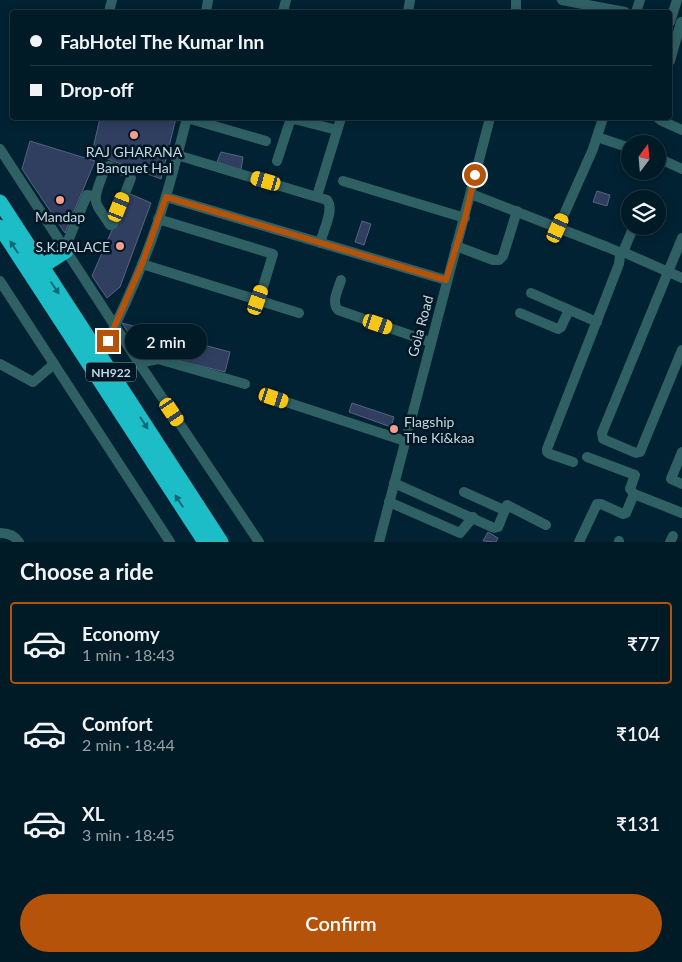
<!DOCTYPE html>
<html lang="en">
<head>
<meta charset="utf-8">
<style>
  :root { --surface:#001a26; --page:#0e2732; --text:#f1f3f6; --muted:#95a1a7; --line:#223843; --accent:#b45309 }
  body { margin:0; font-family:Lato,sans-serif; background:var(--page); color:var(--text); height:100vh; display:flex; flex-direction:column; font-size:19px; white-space:nowrap }
  * { box-sizing:border-box; margin:0 }
  p { font-size:16px; color:var(--muted) }
  .icon { flex:none; width:28px; height:28px; fill:none; stroke:currentColor; stroke-width:2; stroke-linecap:round; stroke-linejoin:round }
  .map { position:relative; height:542px; overflow:hidden }
  .drawer { display:flex; flex-direction:column; background:var(--surface); flex:1 }
  .drawer>* { flex:none }
  .top-card { position:absolute; left:10px; top:10px; width:662px; height:110px; border-radius:5px; box-shadow:0 2px 12px #0003,0 0 0 1px var(--line); display:grid; align-content:center; height:110px; padding:0 20px; background:var(--surface) }
  .needle { width:32px; rotate:16deg }
  .tools { position:absolute; left:621px; top:135px; display:grid; gap:10px }
  .tools a { display:grid; place-items:center; width:45px; height:45px; border-radius:50%; background:var(--surface); box-shadow:0 2px 12px #0003,0 0 0 1px var(--line); font-size:25px }
  .end { position:absolute; width:22px; height:22px; margin:-11px; border:6px solid #b45309; background:#fff; box-shadow:0 0 0 2px #fff }
  .from { border-radius:50% }
  .bubble { position:absolute; height:35px; border-radius:18px; background:var(--surface); box-shadow:0 2px 12px #0003,0 0 0 1px var(--line); font-size:16px; font-weight:600; line-height:35px; text-align:center }
  .car { position:absolute; width:15px; height:30px; margin:-15px -8px; border-radius:6px; box-shadow:0 0 4px 1px #0007; background:linear-gradient(#f5c518 24%,#345 0 40%,#f5c518 0 76%,#345 0 86%,#f5c518 0) }
  .top-card b { display:flex; align-items:center; gap:18px; height:48px; font-size:19px }
  .top-card b+b { border-top:1px solid var(--line) }
  .top-card i { width:12px; height:12px; background:var(--text) }
  ul { padding:0; list-style:none }
  li { display:flex; align-items:center; gap:15px; height:82px; margin:0 10px 8px; padding:0 10px; border:2px solid transparent; border-radius:5px }
  li div { flex:1 }
  li b { display:block; font-size:19px }
  li em { font-style:normal; font-weight:600 }
  li.selected { border-color:var(--accent) }
  li>.icon { width:45px; height:45px; stroke-width:1.5 }
  h2 { padding:0 20px; font-size:22px; line-height:60px }
  .cta { display:flex; gap:10px; margin-top:auto; padding:10px 20px }
  .cta a { flex:1; height:58px; border-radius:30px; background:var(--accent); color:#fff; font-size:20px; font-weight:600; line-height:58px; text-align:center }
  .map>svg:first-child { display:block }
  .building { fill:#303f60; stroke:#556380 }
  .lines { fill:none; stroke-linecap:round; stroke-linejoin:round }
  .minor { stroke:#2f6164; stroke-width:10 }
  .highway { stroke:#1cbdc7; stroke-width:15 }
  .oneway { fill:#0e6a76 }
  .route { stroke:#b45309; stroke-width:6 }
  .poi-dot { fill:#f59d8e; stroke:#011824; stroke-width:2 }
  .labels { text-anchor:middle; dominant-baseline:central; stroke-width:5; stroke-linejoin:round; paint-order:stroke }
  .shield { fill:#011824; stroke:#8a9ea8; stroke-width:1 }
  .shield-label { font-size:12px; font-weight:bold; fill:#c5d7e1 }
  .poi-label { font-size:14px; fill:#c5d7e1; stroke:#011824 }
  .street-label { font-size:14px; fill:#c5d7e1; stroke:#011824 }
</style>
</head>
<body>
<div class="map">
<svg width="682" height="542" viewBox="0 0 682 542">
  <rect width="100%" height="100%" fill="#002232"/>
  <!-- building -->
  <g class="building">
    <polygon points="100,118 176,118 161,179 92,153"/>
    <polygon points="30,141 95,161 65,233 22,169"/>
    <polygon points="221,152 243,157 241,170 217,162"/>
    <polygon points="597,191 610,195 607,206 593,202"/>
    <polygon points="128,193 151,203 120,287 107,298 92,276"/>
    <polygon points="362,221 371,224 364,245 355,242"/>
    <polygon points="122,323 230,352 225,372 168,358 143,356"/>
    <polygon points="352,403 394,417 391,427 349,412"/>
    <polygon points="488,532 498,538 496,542 483,541"/>
  </g>
  <g class="lines">
    <!-- minor -->
    <g class="minor">
      <polyline points="562,0 625,12"/>
      <polyline points="109,12 112,0"/>
      <polyline points="206,12 208,0"/>
      <polyline points="283,12 286,0"/>
      <polyline points="408,12 410,0"/>
      <polyline points="516,12 516,0"/>
      <polyline points="636,12 640,0"/>
      <polyline points="670,22 677,0"/>
      <polyline points="670,61 681,22"/>
      <polyline points="658,118 662,121 682,130"/>
      <polyline points="597,137 630,148"/>
      <polyline points="0,149 139,363 259,542"/>
      <path d="M177,155L327,200C335,209 323,231 320,243"/>
      <polyline points="658,158 682,169"/>
      <polyline points="277,161 290,121 294,119 337,130"/>
      <path d="M109,166L129,173L131,178L113,224L110,225C96,203 91,205 101,179C103,174 104,169 109,166Z"/>
      <polyline points="343,181 465,218"/>
      <polyline points="471,194 607,247 619,252 620,255 619,264 547,449 547,452 550,454 573,462"/>
      <polyline points="317,196 341,118"/>
      <polyline points="166,197 446,280"/>
      <polyline points="158,219 273,254 259,300"/>
      <polyline points="558,228 593,149 603,118"/>
      <polyline points="682,238 602,433 603,439 636,453 640,452 682,350"/>
      <polyline points="456,246 493,260 499,260 503,256 517,211"/>
      <polyline points="65,248 87,195 94,196"/>
      <polyline points="619,252 623,252 682,278"/>
      <polyline points="623,252 634,226"/>
      <polyline points="142,264 299,313"/>
      <path d="M341,280C338,290 331,302 338,310L430,342"/>
      <polyline points="0,281 170,542"/>
      <polyline points="531,293 597,322"/>
      <polyline points="520,313 558,329 561,327 569,310"/>
      <path d="M97,358L100,356C126,305 150,251 166,196C174,170 180,144 187,118L266,141"/>
      <polyline points="139,363 158,359 245,384"/>
      <polyline points="0,364 33,382 54,364"/>
      <polyline points="274,398 405,441"/>
      <polyline points="682,452 671,479 682,484"/>
      <polyline points="394,483 494,528 498,527 507,505 546,525"/>
      <polyline points="464,492 504,510"/>
      <polyline points="634,494 682,513"/>
      <polyline points="389,502 460,533 473,517"/>
      <path d="M0,533C8,533 15,536 19,542"/>
      <path d="M379,542C415,400 453,259 490,118"/>
      <polyline points="579,542 597,504 601,504 623,514 626,513 634,494 630,489 635,475 587,457"/>
      <polyline points="619,542 619,541"/>
      <polyline points="670,542 673,536"/>
    </g>
    <!-- highway -->
    <g class="highway">
      <polyline points="0,202 221,542"/>
      <polyline points="0,227 205,542"/>
      <polyline points="41,267 66,251"/>
    </g>
  </g>
  <!-- one-way arrows -->
  <defs><path id="oneway-solid" d="M-6-.8H1V-3.2L6.5 0L1 3.2V.8H-6Z" transform="scale(1.25)"/></defs>
  <g class="oneway">
    <use href="#oneway-solid" transform="translate(14 247) rotate(-123)"/>
    <use href="#oneway-solid" transform="translate(55 288) rotate(56)"/>
    <use href="#oneway-solid" transform="translate(144 423) rotate(57)"/>
    <use href="#oneway-solid" transform="translate(179 501) rotate(-123)"/>
  </g>
  <g class="lines">
    <!-- route -->
    <polyline class="route" points="108,341 142,264 166,197 446,280 465,218 475,175"/>
  </g>
  <!-- markers -->
  <g class="poi-dot">
    <circle cx="134" cy="135" r="5"/>
    <circle cx="60" cy="200" r="5"/>
    <circle cx="120" cy="246" r="5"/>
    <circle cx="394" cy="429" r="5"/>
  </g>
  <g class="labels">
    <!-- shield labels -->
    <rect class="shield" x="86" y="362.5" width="50" height="19" rx="4"/>
    <g class="shield-label">
      <text x="111" y="372">NH922</text>
    </g>
    <!-- poi labels -->
    <g class="poi-label">
      <text x="134" y="151">RAJ GHARANA<tspan x="134" dy="16">Banquet Hal</tspan></text>
      <text x="60" y="216">Mandap</text>
      <text x="110" y="246" text-anchor="end">S.K.PALACE</text>
      <text x="404" y="421" text-anchor="start">Flagship<tspan x="404" dy="16">The Ki&amp;kaa</tspan></text>
    </g>
    <!-- street labels -->
    <g class="street-label">
      <text transform="translate(420 326) rotate(-75)">Gola Road</text>
    </g>
  </g>
</svg>
<div class="tools">
<a><svg class="needle" viewBox="-14 -14 28 28"><path d="M0-13l5 13h-10z" fill="#e53935"/><path d="M0 13l5-13h-10z" fill="#95a1a7"/></svg></a>
<a><svg class="icon" aria-label="layers" viewBox="0 0 24 24"><path d="M12 4l9 5-9 5-9-5zM3 14l9 5 9-5"/></svg></a>
</div>
<i class="end from" style="left:475px;top:175px"></i>
<i class="end" style="left:108px;top:341px"></i>
<div class="bubble" style="left:125px;top:324px;width:82px">2 min</div>
<i class="car" style="left:266px;top:181px;rotate:286deg"></i>
<i class="car" style="left:119px;top:207px;rotate:22deg"></i>
<i class="car" style="left:558px;top:228px;rotate:24deg"></i>
<i class="car" style="left:258px;top:300px;rotate:19deg"></i>
<i class="car" style="left:378px;top:324px;rotate:109deg"></i>
<i class="car" style="left:274px;top:398px;rotate:108deg"></i>
<i class="car" style="left:172px;top:412px;rotate:146deg"></i>
<div class="top-card">
<b><i class="from"></i>FabHotel The Kumar Inn</b>
<b><i></i>Drop-off</b>
</div>
</div>
<section class="drawer">
<h2>Choose a ride</h2>
<ul>
<li class="selected"><svg class="icon" aria-label="car" viewBox="0 0 24 24"><path d="M5 17H2v-5l4-1 3-4h7l3 4 3 1v5h-3M9 17h6M6 11h13"/><circle cx="7" cy="17" r="2"/><circle cx="17" cy="17" r="2"/></svg><div><b>Economy</b><p>1 min · 18:43</p></div><em>₹77</em></li>
<li><svg class="icon" aria-label="car" viewBox="0 0 24 24"><path d="M5 17H2v-5l4-1 3-4h7l3 4 3 1v5h-3M9 17h6M6 11h13"/><circle cx="7" cy="17" r="2"/><circle cx="17" cy="17" r="2"/></svg><div><b>Comfort</b><p>2 min · 18:44</p></div><em>₹104</em></li>
<li><svg class="icon" aria-label="car" viewBox="0 0 24 24"><path d="M5 17H2v-5l4-1 3-4h7l3 4 3 1v5h-3M9 17h6M6 11h13"/><circle cx="7" cy="17" r="2"/><circle cx="17" cy="17" r="2"/></svg><div><b>XL</b><p>3 min · 18:45</p></div><em>₹131</em></li>
</ul>
<div class="cta"><a>Confirm</a></div>
</section>
</body>
</html>
